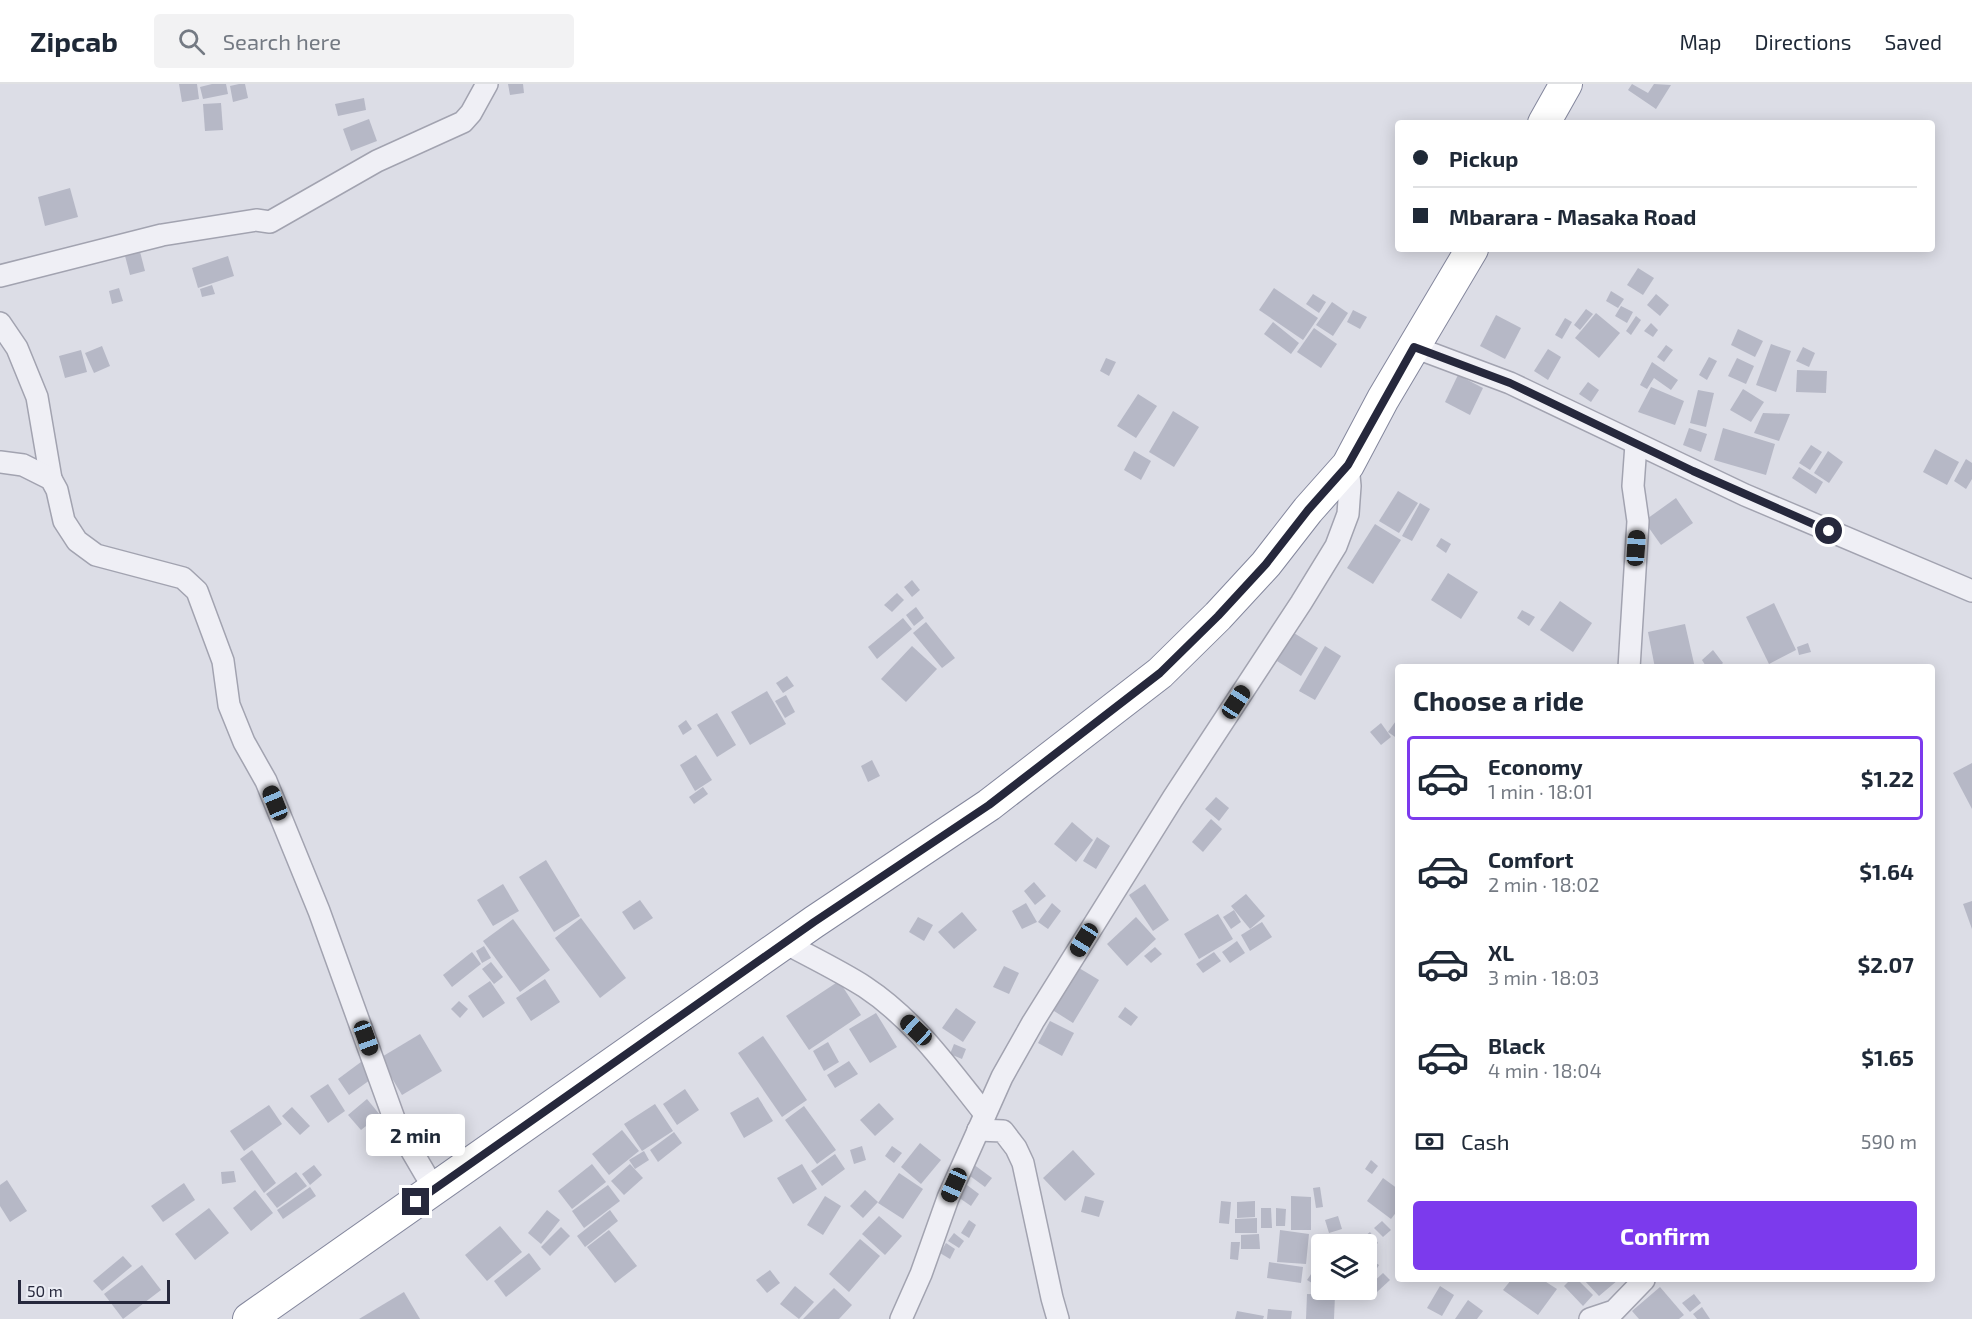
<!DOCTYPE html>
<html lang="en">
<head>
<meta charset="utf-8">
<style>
  :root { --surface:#fff; --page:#f2f2f3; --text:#1f2937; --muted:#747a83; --line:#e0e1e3; --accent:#7c3aed }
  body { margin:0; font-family:"Exo 2",sans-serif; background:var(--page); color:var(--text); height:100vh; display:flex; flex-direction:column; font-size:22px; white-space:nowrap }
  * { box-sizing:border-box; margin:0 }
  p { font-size:20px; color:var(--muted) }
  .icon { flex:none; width:33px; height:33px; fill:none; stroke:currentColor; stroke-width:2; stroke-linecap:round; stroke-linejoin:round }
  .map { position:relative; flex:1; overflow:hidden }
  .drawer { position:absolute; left:1395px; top:580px; width:540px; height:618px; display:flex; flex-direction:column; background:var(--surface); border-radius:6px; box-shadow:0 3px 15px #0003 }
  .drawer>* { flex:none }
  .banner { position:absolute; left:1395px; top:36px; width:540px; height:132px; border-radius:6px; box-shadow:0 3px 15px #0003; display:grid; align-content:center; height:132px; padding:0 18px; background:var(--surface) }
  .buttons { position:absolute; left:1311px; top:1150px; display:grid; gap:12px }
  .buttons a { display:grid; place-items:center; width:66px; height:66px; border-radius:6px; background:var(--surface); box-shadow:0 3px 15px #0003; font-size:30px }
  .scale { position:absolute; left:18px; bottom:15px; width:152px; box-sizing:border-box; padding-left:6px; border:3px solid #26283c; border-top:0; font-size:16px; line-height:21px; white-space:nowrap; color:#26283c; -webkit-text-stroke:4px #ebedf4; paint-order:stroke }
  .end { position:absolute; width:27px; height:27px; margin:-14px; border:8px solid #26283c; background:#fff; box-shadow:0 0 0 3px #fff }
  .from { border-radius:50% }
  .bubble { position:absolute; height:42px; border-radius:6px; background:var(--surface); box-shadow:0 3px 15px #0003; font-size:20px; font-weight:700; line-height:42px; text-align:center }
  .car { position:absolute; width:18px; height:36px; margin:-18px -9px; border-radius:8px; box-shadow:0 0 4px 2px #0007; background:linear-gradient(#222 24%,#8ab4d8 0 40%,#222 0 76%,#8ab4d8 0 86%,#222 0) }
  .banner b { display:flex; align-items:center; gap:21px; height:57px; font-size:22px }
  .banner b+b { border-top:2px solid var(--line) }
  .banner i { width:15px; height:15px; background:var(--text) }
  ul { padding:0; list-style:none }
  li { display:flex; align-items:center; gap:18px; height:84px; margin:0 12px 9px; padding:0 6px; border:3px solid transparent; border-radius:6px }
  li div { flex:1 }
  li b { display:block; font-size:22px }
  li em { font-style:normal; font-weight:700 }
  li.active { border-color:var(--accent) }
  li>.icon { width:54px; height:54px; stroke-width:1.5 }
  h2 { padding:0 18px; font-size:27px; line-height:72px }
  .pay { display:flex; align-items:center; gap:15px; height:66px; padding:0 18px; font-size:22px }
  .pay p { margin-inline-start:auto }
  .action { display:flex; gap:12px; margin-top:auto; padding:12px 18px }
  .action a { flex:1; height:69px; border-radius:6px; background:var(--accent); color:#fff; font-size:24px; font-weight:700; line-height:69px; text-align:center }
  header { display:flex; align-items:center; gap:36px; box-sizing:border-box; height:84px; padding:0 30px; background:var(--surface); border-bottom:2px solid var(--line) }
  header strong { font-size:28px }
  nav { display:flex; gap:33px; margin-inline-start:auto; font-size:21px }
  .search { width:420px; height:54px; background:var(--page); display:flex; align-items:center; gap:15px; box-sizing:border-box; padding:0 21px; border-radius:6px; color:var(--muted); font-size:22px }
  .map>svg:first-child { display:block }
  .building { fill:#b6b8c6 }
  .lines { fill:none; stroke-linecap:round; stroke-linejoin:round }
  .minor-casing { stroke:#a2a3b0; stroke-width:24 }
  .highway-casing { stroke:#84879d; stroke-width:34 }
  .minor { stroke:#efeff5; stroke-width:21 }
  .highway { stroke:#fff; stroke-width:32 }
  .route { stroke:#26283c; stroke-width:8 }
</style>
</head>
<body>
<header>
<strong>Zipcab</strong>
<div class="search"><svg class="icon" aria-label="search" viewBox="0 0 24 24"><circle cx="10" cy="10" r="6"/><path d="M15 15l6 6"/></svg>Search here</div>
<nav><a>Map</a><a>Directions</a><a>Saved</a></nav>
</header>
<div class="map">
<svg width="1972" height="1235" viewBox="0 0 1972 1235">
  <rect width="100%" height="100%" fill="#dcdde6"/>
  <!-- building -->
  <g class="building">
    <polygon points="179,0 197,0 199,15 182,18"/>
    <polygon points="212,0 226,0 228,10 203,15 200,3"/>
    <polygon points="239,0 245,0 248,14 233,18 230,2"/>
    <polygon points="508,0 523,0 524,9 510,11"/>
    <polygon points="1632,0 1648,9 1654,0 1671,1 1656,25 1628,6"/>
    <polygon points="364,14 366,26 338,32 335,20"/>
    <polygon points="221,19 223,46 205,47 203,20"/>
    <polygon points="369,35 377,57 351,67 343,45"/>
    <polygon points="70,104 78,133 45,142 38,113"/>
    <polygon points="138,160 145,187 130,191 123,164"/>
    <polygon points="228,172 234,192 198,204 192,184"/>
    <polygon points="1638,184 1654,194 1643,211 1627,201"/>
    <polygon points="212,201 215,210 202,213 200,205"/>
    <polygon points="119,204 123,217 112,220 109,207"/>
    <polygon points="1274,204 1318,234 1303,256 1259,226"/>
    <polygon points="1611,207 1624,215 1618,224 1606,217"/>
    <polygon points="1313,210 1326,218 1319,229 1306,220"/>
    <polygon points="1656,210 1669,221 1660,232 1647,221"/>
    <polygon points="1332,218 1348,229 1333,252 1316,241"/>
    <polygon points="1621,222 1633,228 1627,239 1615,232"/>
    <polygon points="1586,225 1593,230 1580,246 1574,241"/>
    <polygon points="1353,226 1367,233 1360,245 1347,238"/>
    <polygon points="1596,229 1620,249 1599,274 1575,254"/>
    <polygon points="1496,231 1521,244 1505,275 1480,262"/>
    <polygon points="1636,232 1641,236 1631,251 1626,247"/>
    <polygon points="1565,234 1572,238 1562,255 1555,251"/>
    <polygon points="1273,238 1299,259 1291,270 1264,250"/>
    <polygon points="1651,239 1658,246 1653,253 1644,247"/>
    <polygon points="1314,244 1337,260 1321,284 1297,268"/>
    <polygon points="1738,245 1763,257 1755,273 1731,261"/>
    <polygon points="1771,260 1791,267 1776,308 1756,301"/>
    <polygon points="1666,261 1673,266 1664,278 1657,273"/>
    <polygon points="102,262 110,282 94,289 85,269"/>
    <polygon points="1803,263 1815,269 1809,283 1796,277"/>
    <polygon points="1548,265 1561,273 1548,296 1534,287"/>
    <polygon points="81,266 87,288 65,294 59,272"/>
    <polygon points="1709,273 1717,277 1707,296 1699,291"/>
    <polygon points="1106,274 1116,278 1109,292 1100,287"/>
    <polygon points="1737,274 1754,282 1746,300 1728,292"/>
    <polygon points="1652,278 1678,296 1671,306 1654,294 1647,305 1640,301"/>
    <polygon points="1797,286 1827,287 1826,309 1796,308"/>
    <polygon points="1458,291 1483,304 1470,331 1445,318"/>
    <polygon points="1588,298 1599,306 1591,318 1579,310"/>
    <polygon points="1651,303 1684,317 1675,341 1638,328"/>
    <polygon points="1743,305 1764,318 1751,338 1730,326"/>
    <polygon points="1698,306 1714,309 1706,343 1690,339"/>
    <polygon points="1138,310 1157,322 1136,354 1117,342"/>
    <polygon points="1173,327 1199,343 1174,383 1149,368"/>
    <polygon points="1763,329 1790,330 1779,357 1754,349"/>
    <polygon points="1689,344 1707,350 1701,368 1683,361"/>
    <polygon points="1723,344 1775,360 1766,391 1714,376"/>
    <polygon points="1811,361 1822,368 1810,386 1799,379"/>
    <polygon points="1935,365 1959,378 1947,401 1923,388"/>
    <polygon points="1134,367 1151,377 1141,396 1124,386"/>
    <polygon points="1828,367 1843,378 1829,399 1814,389"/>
    <polygon points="1966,375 1972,379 1972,395 1966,405 1954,397"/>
    <polygon points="1799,383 1823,398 1816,410 1792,394"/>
    <polygon points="1398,407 1418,419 1399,449 1379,437"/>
    <polygon points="1676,414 1693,439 1661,461 1644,437"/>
    <polygon points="1420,419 1430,425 1412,457 1402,452"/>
    <polygon points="1375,440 1401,456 1373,500 1347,484"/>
    <polygon points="1441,454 1451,460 1446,469 1436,462"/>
    <polygon points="1448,489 1478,508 1461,535 1431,516"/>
    <polygon points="912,496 920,506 912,513 904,503"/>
    <polygon points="897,509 904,516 892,528 884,521"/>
    <polygon points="1560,517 1592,539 1573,568 1540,546"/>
    <polygon points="1774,519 1796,566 1769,580 1746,533"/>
    <polygon points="916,523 924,534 914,542 906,531"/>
    <polygon points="1522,526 1535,533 1529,542 1517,534"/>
    <polygon points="903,534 912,545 877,575 868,563"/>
    <polygon points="926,538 955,574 942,584 913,549"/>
    <polygon points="1685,540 1695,584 1655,584 1648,548"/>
    <polygon points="1294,549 1318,564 1301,592 1277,577"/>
    <polygon points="1808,559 1811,568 1799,571 1797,563"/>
    <polygon points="912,562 937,585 906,618 881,595"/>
    <polygon points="1325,562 1341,572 1315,616 1299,607"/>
    <polygon points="1713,566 1723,579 1718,584 1707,584 1702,576"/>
    <polygon points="787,592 794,602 783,609 776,599"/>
    <polygon points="767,607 786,640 750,661 731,628"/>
    <polygon points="786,611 795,628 785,634 775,617"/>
    <polygon points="717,629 736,661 717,673 697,641"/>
    <polygon points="1398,634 1398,655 1388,648"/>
    <polygon points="686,636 692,645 683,651 678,642"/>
    <polygon points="1381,639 1391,653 1381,661 1370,648"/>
    <polygon points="696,671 712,696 695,707 680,681"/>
    <polygon points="872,676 880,692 868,698 861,682"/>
    <polygon points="1972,679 1972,725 1953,689"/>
    <polygon points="703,703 708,710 694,720 689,713"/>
    <polygon points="1216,713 1229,724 1219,737 1205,725"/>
    <polygon points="1211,735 1222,745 1203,768 1192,758"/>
    <polygon points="1072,738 1093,756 1076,778 1054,760"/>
    <polygon points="1097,753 1110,762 1096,785 1083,777"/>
    <polygon points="546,776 580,832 554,848 519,793"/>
    <polygon points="1034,798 1046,812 1035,821 1024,807"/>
    <polygon points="503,800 519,827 493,842 477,816"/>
    <polygon points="1145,800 1169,836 1153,847 1129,811"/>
    <polygon points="1246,810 1265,832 1250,845 1231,822"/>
    <polygon points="640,816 653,834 634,846 622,828"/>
    <polygon points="1972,817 1972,845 1963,820"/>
    <polygon points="1026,819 1037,838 1022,845 1012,827"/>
    <polygon points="1052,819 1061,827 1048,845 1038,838"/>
    <polygon points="1234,826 1241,838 1231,845 1223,833"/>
    <polygon points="962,828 977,846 954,865 938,848"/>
    <polygon points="1218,830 1233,855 1199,875 1184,850"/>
    <polygon points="918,833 933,841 924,857 909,848"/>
    <polygon points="1136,833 1156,855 1127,882 1107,860"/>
    <polygon points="581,834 626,894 600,914 555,854"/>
    <polygon points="513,835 550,886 520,908 483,857"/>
    <polygon points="1262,838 1272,853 1250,867 1241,851"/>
    <polygon points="1237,857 1245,869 1230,879 1222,868"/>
    <polygon points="484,862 491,874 482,879 476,867"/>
    <polygon points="1155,863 1162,870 1151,879 1144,872"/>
    <polygon points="472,868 481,880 452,903 443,891"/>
    <polygon points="1214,868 1221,877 1203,889 1196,880"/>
    <polygon points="491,878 503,893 494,900 482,885"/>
    <polygon points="1069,878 1099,896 1073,939 1043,920"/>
    <polygon points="1004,882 1019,889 1009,910 993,903"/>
    <polygon points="545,895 560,918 531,937 516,914"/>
    <polygon points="490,897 505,919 483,934 468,912"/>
    <polygon points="839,897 861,931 809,966 786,932"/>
    <polygon points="459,917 468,925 460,934 451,925"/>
    <polygon points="1125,923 1138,933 1131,942 1118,933"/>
    <polygon points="956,924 976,938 963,958 942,944"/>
    <polygon points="876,929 897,963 870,979 849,945"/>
    <polygon points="1050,937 1074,949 1062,972 1038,959"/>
    <polygon points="420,950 442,987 402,1011 380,974"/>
    <polygon points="763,952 807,1016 782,1033 738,969"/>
    <polygon points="828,958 839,978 824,987 813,967"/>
    <polygon points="954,960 966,965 962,975 950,970"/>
    <polygon points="365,975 377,991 349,1011 338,995"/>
    <polygon points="849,977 858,990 835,1004 827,991"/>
    <polygon points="328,1000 345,1027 328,1039 310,1012"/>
    <polygon points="685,1005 699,1026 677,1041 663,1020"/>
    <polygon points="758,1013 773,1037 744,1054 730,1029"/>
    <polygon points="367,1015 380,1031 361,1046 348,1031"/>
    <polygon points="879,1019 894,1035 875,1052 860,1036"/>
    <polygon points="655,1020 673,1047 642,1067 624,1040"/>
    <polygon points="269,1021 282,1040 244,1067 230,1047"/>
    <polygon points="804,1022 836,1066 817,1080 785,1036"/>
    <polygon points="292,1023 310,1042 300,1051 282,1032"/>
    <polygon points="622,1046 639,1067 609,1091 592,1070"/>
    <polygon points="674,1048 682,1059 658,1078 650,1066"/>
    <polygon points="920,1059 941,1076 921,1100 901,1083"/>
    <polygon points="862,1062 866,1076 854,1080 850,1066"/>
    <polygon points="892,1062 902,1069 894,1079 885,1072"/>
    <polygon points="252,1066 276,1099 264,1109 240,1075"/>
    <polygon points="1073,1066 1095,1090 1065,1117 1043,1094"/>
    <polygon points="644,1067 649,1076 635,1085 629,1076"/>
    <polygon points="835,1070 845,1085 822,1102 811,1087"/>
    <polygon points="1371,1076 1378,1082 1372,1090 1365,1085"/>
    <polygon points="592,1080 606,1098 572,1125 558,1107"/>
    <polygon points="630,1080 643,1094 624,1111 611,1097"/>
    <polygon points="802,1080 817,1105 793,1120 777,1094"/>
    <polygon points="973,1080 992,1094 985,1103 966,1089"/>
    <polygon points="314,1081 322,1091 310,1101 302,1090"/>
    <polygon points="234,1087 236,1098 222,1100 221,1088"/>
    <polygon points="296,1088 307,1102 277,1124 266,1110"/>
    <polygon points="899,1089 923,1105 903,1135 878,1119"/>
    <polygon points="1383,1094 1398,1105 1398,1126 1391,1135 1367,1117"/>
    <polygon points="7,1096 27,1127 10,1138 0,1122 0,1101"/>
    <polygon points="184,1099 195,1116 163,1138 151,1122"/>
    <polygon points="608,1101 620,1117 584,1144 572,1127"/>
    <polygon points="967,1101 979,1110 971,1122 958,1113"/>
    <polygon points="310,1103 316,1112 283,1135 277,1126"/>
    <polygon points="1320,1103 1323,1123 1316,1124 1313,1104"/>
    <polygon points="255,1106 273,1129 251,1147 233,1124"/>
    <polygon points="865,1106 878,1118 863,1134 850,1122"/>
    <polygon points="825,1112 841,1122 823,1151 807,1141"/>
    <polygon points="1085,1112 1104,1117 1099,1133 1081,1128"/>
    <polygon points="1291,1112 1311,1113 1311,1146 1291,1146"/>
    <polygon points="1221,1117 1231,1118 1229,1140 1219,1139"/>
    <polygon points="1255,1117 1255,1133 1237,1134 1237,1118"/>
    <polygon points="209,1124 229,1149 195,1176 175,1150"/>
    <polygon points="1261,1124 1271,1124 1272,1144 1261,1144"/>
    <polygon points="1276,1124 1286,1125 1285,1142 1276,1142"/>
    <polygon points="547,1126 560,1136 541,1160 528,1149"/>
    <polygon points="610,1126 618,1137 585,1163 577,1152"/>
    <polygon points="879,1132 902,1152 885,1171 862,1150"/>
    <polygon points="1338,1132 1342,1145 1329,1149 1325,1136"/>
    <polygon points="1257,1134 1257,1149 1235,1149 1235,1135"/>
    <polygon points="969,1136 976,1141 969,1154 961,1149"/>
    <polygon points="1382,1137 1391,1146 1383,1153 1374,1144"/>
    <polygon points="500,1142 522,1168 487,1197 465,1171"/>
    <polygon points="561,1143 570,1152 550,1172 541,1163"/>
    <polygon points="609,1146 637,1182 615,1199 587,1163"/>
    <polygon points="1280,1146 1309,1150 1306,1180 1277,1178"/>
    <polygon points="1370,1148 1378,1159 1366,1168 1366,1161 1354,1161"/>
    <polygon points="954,1149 964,1157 959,1164 948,1157"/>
    <polygon points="1259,1150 1260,1165 1241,1165 1241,1151"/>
    <polygon points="860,1155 880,1172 849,1208 829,1190"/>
    <polygon points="1231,1158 1240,1158 1238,1176 1230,1175"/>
    <polygon points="946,1159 955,1165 950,1175 940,1169"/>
    <polygon points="529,1169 541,1185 506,1213 494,1197"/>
    <polygon points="123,1172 132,1182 102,1207 93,1197"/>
    <polygon points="1322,1174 1322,1205 1307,1196"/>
    <polygon points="1368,1174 1379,1181 1371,1194 1366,1190"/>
    <polygon points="1269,1178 1303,1183 1301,1199 1267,1194"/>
    <polygon points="142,1181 161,1206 123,1235 104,1210"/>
    <polygon points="770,1186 780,1199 767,1209 756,1196"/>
    <polygon points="1383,1189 1390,1196 1377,1208 1370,1201"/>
    <polygon points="1511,1196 1543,1196 1557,1205 1538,1231 1503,1206"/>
    <polygon points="1570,1196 1578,1196 1593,1211 1583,1222 1564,1202"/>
    <polygon points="1584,1196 1618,1196 1599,1212"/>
    <polygon points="795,1202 814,1218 799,1235 780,1220"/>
    <polygon points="1440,1202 1454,1211 1442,1232 1427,1224"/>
    <polygon points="1660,1203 1684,1231 1679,1235 1639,1235 1632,1227"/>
    <polygon points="834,1204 852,1221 839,1235 803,1235"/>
    <polygon points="404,1208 420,1235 359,1235"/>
    <polygon points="1307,1210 1335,1211 1334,1235 1306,1235"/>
    <polygon points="1694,1210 1701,1219 1690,1228 1682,1219"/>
    <polygon points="1468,1216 1483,1227 1477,1235 1455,1235"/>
    <polygon points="1702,1223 1710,1235 1697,1235 1693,1230"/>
    <polygon points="1268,1225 1292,1227 1291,1235 1267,1235"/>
    <polygon points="1237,1227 1264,1232 1263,1235 1235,1235"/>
  </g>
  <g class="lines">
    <!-- minor casing -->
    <g class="minor-casing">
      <g id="minor">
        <polyline points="0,192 162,151 256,136 270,138 377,77 463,38 471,29 487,0"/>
        <polyline points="0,239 17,264 37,313 51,395"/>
        <polyline points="1414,263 1510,299 1745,411 1972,507"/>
        <polyline points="0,378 23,381 51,395 57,406 64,437 77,457 96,471 183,494 197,507 223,577 229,621 244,658 266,697 319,827 396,1040 434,1105"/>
        <polyline points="1629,584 1638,437 1633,402 1636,360"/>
        <path d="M785,859C811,873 840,887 865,903C915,936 949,985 985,1030"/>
        <polyline points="978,1046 1003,1047 1016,1064 1023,1079 1052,1214 1058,1235"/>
        <polyline points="901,1235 921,1190 948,1114 1002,993 1033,938 1173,714 1301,519 1336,462 1348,430 1350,402 1348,381"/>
        <polyline points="1590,1235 1614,1227 1644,1196"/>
      </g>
    </g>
    <!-- highway casing -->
    <g class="highway-casing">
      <g id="highway">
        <polyline points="1544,39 1566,0"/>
        <polyline points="249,1235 814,838 989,721 1160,589 1218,532 1266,480 1308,426 1348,381 1383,315 1472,165"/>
      </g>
    </g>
    <!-- minor -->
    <use href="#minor" class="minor"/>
    <!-- highway -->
    <use href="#highway" class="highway"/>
  </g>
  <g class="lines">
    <!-- route -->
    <polyline class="route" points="416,1118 814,838 989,721 1160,589 1218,532 1266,480 1308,426 1348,381 1414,263 1510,299 1693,387 1829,447"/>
  </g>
</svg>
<div class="buttons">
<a><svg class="icon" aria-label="layers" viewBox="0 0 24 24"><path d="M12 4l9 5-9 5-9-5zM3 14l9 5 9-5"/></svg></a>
</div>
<div class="scale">50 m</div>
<i class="end from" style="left:1829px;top:447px"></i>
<i class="end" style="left:416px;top:1118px"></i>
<div class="bubble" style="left:366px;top:1030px;width:99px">2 min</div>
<i class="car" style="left:1636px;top:464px;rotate:4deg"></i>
<i class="car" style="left:1236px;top:618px;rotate:33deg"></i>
<i class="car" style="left:275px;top:719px;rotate:338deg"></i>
<i class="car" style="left:1084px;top:856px;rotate:212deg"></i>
<i class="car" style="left:916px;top:946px;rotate:313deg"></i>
<i class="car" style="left:366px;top:954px;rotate:160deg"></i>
<i class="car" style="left:954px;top:1101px;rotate:204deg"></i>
<div class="banner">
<b><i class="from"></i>Pickup</b>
<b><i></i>Mbarara - Masaka Road</b>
</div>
<section class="drawer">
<h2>Choose a ride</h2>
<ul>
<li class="active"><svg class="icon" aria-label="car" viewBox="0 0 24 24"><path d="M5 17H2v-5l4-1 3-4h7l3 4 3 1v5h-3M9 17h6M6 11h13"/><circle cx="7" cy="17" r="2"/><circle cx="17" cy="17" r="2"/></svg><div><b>Economy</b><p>1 min · 18:01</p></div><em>$1.22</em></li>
<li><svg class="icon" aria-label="car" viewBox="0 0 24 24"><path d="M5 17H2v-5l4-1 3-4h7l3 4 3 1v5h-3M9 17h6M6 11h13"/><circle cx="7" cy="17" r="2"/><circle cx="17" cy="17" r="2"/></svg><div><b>Comfort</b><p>2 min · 18:02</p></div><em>$1.64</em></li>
<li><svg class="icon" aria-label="car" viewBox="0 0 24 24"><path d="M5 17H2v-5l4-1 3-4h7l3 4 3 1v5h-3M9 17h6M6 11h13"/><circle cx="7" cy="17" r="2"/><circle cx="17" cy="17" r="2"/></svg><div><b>XL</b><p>3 min · 18:03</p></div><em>$2.07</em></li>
<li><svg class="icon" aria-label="car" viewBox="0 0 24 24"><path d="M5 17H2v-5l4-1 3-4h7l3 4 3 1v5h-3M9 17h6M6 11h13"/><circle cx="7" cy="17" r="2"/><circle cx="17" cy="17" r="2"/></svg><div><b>Black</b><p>4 min · 18:04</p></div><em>$1.65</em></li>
</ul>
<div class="pay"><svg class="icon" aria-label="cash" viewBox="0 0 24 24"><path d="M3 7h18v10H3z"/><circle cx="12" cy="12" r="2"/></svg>Cash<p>590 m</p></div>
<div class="action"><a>Confirm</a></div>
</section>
</div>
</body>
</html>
